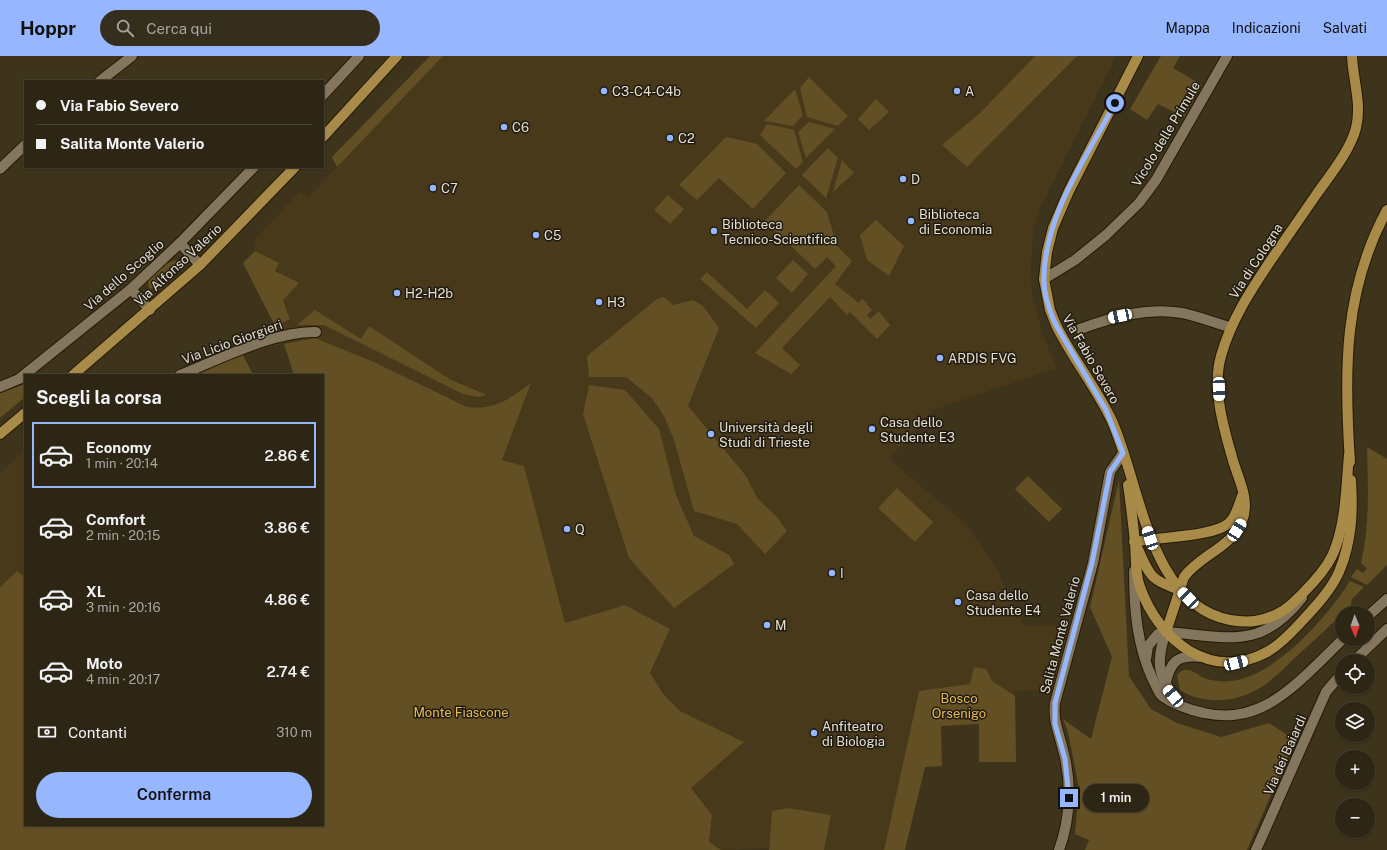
<!DOCTYPE html>
<html lang="it">
<head>
<meta charset="utf-8">
<style>
  :root { --surface:#2e2614; --page:#362e1d; --text:#f1f3f6; --muted:#a7a5a0; --line:#494334; --accent:#96b6fd }
  body { margin:0; font-family:"Public Sans",sans-serif; background:var(--page); color:var(--text); height:100vh; display:flex; flex-direction:column; font-size:15px; white-space:nowrap }
  * { box-sizing:border-box; margin:0 }
  p { font-size:13px; color:var(--muted) }
  .icon { flex:none; width:22px; height:22px; fill:none; stroke:currentColor; stroke-width:2; stroke-linecap:round; stroke-linejoin:round }
  .map { position:relative; flex:1; overflow:hidden }
  .drawer { position:absolute; left:24px; top:318px; width:300px; height:452px; display:flex; flex-direction:column; background:var(--surface); border-radius:0px; box-shadow:0 1px 3px #0004,0 0 0 1px var(--line) }
  .drawer>* { flex:none }
  .guide { position:absolute; left:24px; top:24px; width:300px; height:88px; border-radius:0px; box-shadow:0 1px 3px #0004,0 0 0 1px var(--line); display:grid; align-content:center; height:88px; padding:0 12px; background:var(--surface) }
  .needle { width:26px; rotate:178deg }
  .tools { position:absolute; left:1335px; top:550px; display:grid; gap:8px }
  .tools a { display:grid; place-items:center; width:40px; height:40px; border-radius:50%; background:var(--surface); box-shadow:0 1px 3px #0004,0 0 0 1px var(--line); font-size:20px }
  .end { position:absolute; width:18px; height:18px; margin:-9px; border:5px solid #96b6fd; background:#111; box-shadow:0 0 0 2px #111 }
  .from { border-radius:50% }
  .bubble { position:absolute; height:28px; border-radius:14px; background:var(--surface); box-shadow:0 1px 3px #0004,0 0 0 1px var(--line); font-size:13px; font-weight:600; line-height:28px; text-align:center }
  .car { position:absolute; width:12px; height:24px; margin:-12px -6px; border-radius:5px; box-shadow:0 0 3px 1px #0007; background:linear-gradient(#fff 24%,#345 0 40%,#fff 0 76%,#345 0 86%,#fff 0) }
  .guide b { display:flex; align-items:center; gap:14px; height:38px; font-size:15px }
  .guide b+b { border-top:1px solid var(--line) }
  .guide i { width:10px; height:10px; background:var(--text) }
  ul { padding:0; list-style:none }
  li { display:flex; align-items:center; gap:12px; height:66px; margin:0 8px 6px; padding:0 4px; border:2px solid transparent; border-radius:0px }
  li div { flex:1 }
  li b { display:block; font-size:15px }
  li em { font-style:normal; font-weight:600 }
  li.selected { border-color:var(--accent) }
  li>.icon { width:36px; height:36px; stroke-width:1.5 }
  h2 { padding:0 12px; font-size:18px; line-height:48px }
  .pay { display:flex; align-items:center; gap:10px; height:44px; padding:0 12px; font-size:15px }
  .pay p { margin-inline-start:auto }
  .primary-button { display:flex; gap:8px; margin-top:auto; padding:8px 12px }
  .primary-button a { flex:1; height:46px; border-radius:24px; background:var(--accent); color:#111; font-size:16px; font-weight:600; line-height:46px; text-align:center }
  header { display:flex; align-items:center; gap:24px; box-sizing:border-box; height:56px; padding:0 20px; background:var(--accent); color:#111 }
  header strong { font-size:19px }
  nav { display:flex; gap:22px; margin-inline-start:auto; font-size:14px }
  .search { width:280px; height:36px; background:var(--page); display:flex; align-items:center; gap:10px; box-sizing:border-box; padding:0 14px; border-radius:22px; color:var(--muted); font-size:15px }
  .map>svg:first-child { display:block }
  .built { fill:#47391a }
  .green { fill:#634f24 }
  .lines { fill:none; stroke-linecap:round; stroke-linejoin:round }
  .minor-casing { stroke:#251a04; stroke-width:12 }
  .major-casing { stroke:#251a04; stroke-width:12 }
  .minor { stroke:#83765d; stroke-width:10 }
  .major { stroke:#a88a49; stroke-width:10 }
  .route { stroke:#96b6fd; stroke-width:5 }
  .poi-dot { fill:#96b6fd; stroke:#201b11; stroke-width:1.5 }
  .labels { text-anchor:middle; dominant-baseline:central; stroke-width:3; stroke-linejoin:round; paint-order:stroke }
  .poi-label { font-size:13px; fill:#e6dfd1; stroke:#201b11; text-anchor:start }
  .street-label { font-size:13px; fill:#e6dfd1; stroke:#201b11 }
  .park-label { font-size:13px; fill:#e9bc53; stroke:#201b11 }
</style>
</head>
<body>
<header>
<strong>Hoppr</strong>
<div class="search"><svg class="icon" aria-label="search" viewBox="0 0 24 24"><circle cx="10" cy="10" r="6"/><path d="M15 15l6 6"/></svg>Cerca qui</div>
<nav><a>Mappa</a><a>Indicazioni</a><a>Salvati</a></nav>
</header>
<div class="map">
<svg width="1387" height="794" viewBox="0 0 1387 794">
  <rect width="100%" height="100%" fill="#3e331b"/>
  <!-- built -->
  <g class="built">
    <polygon points="443,0 1116,0 1040,152 1033,176 1031,212 1032,238 1043,279 1057,312 933,354 889,403 965,467 997,513 1024,570 1073,569 1053,634 1015,635 1016,706 979,706 979,630 919,635 884,794 824,794 831,759 772,755 769,792 721,794 709,786 712,759 691,732 744,686 680,655 664,639 650,617 670,573 625,549 565,567 524,410 502,404 531,327 512,341 496,350 481,352 467,351 374,306 315,282 258,293 192,319 165,319 277,276 275,270 290,263 275,215 279,207 255,195 254,185 299,136 308,141"/>
    <polygon points="25,393 25,521 17,515 0,531 0,417"/>
  </g>
  <!-- green -->
  <g class="green">
    <polygon points="430,0 443,0 337,111 332,101"/>
    <polygon points="1035,0 1077,0 967,111 942,89 981,56"/>
    <polygon points="1161,0 1180,0 1173,12 1202,29 1184,61 1158,48 1147,64 1130,53"/>
    <polygon points="809,21 848,60 838,70 807,61 800,32"/>
    <polygon points="795,33 803,59 793,70 764,65"/>
    <polygon points="876,43 889,56 869,74 858,63"/>
    <polygon points="809,66 835,73 806,102 798,76"/>
    <polygon points="767,68 794,74 803,106 796,113 760,79"/>
    <polygon points="726,81 757,88 786,117 753,153 719,122 697,144 679,129"/>
    <polygon points="828,92 838,102 826,142 802,119"/>
    <polygon points="842,104 854,117 833,136"/>
    <polygon points="799,129 827,156 837,190 852,205 835,228 859,247 862,242 872,254 867,259 870,263 879,255 890,269 877,283 850,256 847,259 830,241 782,292 800,309 791,318 755,297 836,210 827,201 815,213 765,165"/>
    <polygon points="668,139 684,153 670,168 654,154"/>
    <polygon points="876,164 904,190 889,220 867,204 860,179"/>
    <polygon points="255,195 279,207 275,215 299,227 283,244 290,263 275,270 243,207"/>
    <path d="M179,204V207L151,233L149,232C143,217 167,205 179,204Z"/>
    <polygon points="793,204 808,218 792,237 776,222"/>
    <polygon points="707,216 747,253 765,234 779,247 756,272 700,223"/>
    <polygon points="664,241 673,249 693,244 703,250 719,272 688,350 746,420 757,442 777,461 787,475 765,498 737,468 694,455 674,384 664,360 652,342 626,321 589,321 587,300 657,243"/>
    <polygon points="315,254 361,283 369,270 451,324 487,339 478,341 463,338 324,269 297,269"/>
    <path d="M315,282L374,306L467,351C496,354 509,343 531,327L502,404L524,410L565,567L625,549L670,573L650,617L664,639L680,655L744,686L691,732L712,759L709,786L721,794H0V531L17,515L25,521V769H323V319H294L284,288Z"/>
    <polygon points="243,299 253,319 192,319"/>
    <polygon points="25,328 25,341 0,362 0,337"/>
    <polygon points="589,329 625,334 659,373 676,439 694,480 729,499 734,508 674,552 629,502 583,358"/>
    <path d="M1367,391L1387,403V509L1367,529L1351,521L1357,513L1363,517L1367,512L1361,507C1370,469 1368,430 1367,391Z"/>
    <polygon points="1028,420 1062,453 1049,466 1015,433"/>
    <polygon points="1119,424 1129,620 1151,653 1177,667 1221,681 1269,667 1295,684 1247,794 1085,794 1089,784 1075,778 1079,732 1068,676 1063,663 1091,683 1112,601 1090,551"/>
    <polygon points="897,432 933,466 915,486 878,452"/>
    <path d="M1350,525L1364,531L1352,543L1351,549C1334,566 1316,583 1298,599C1283,613 1269,629 1250,637C1230,647 1199,647 1180,634L1177,619C1180,616 1183,613 1188,614C1193,614 1199,620 1204,622C1212,625 1223,626 1231,625C1276,620 1327,561 1350,525Z"/>
    <polygon points="974,611 986,613 992,625 1015,640 1016,706 979,706 979,668 941,670 942,710 925,711 905,794 884,794 919,635 970,628"/>
    <polygon points="788,752 831,759 824,794 769,794 772,755"/>
  </g>
  <g class="lines">
    <!-- minor casing -->
    <g class="minor-casing">
      <g id="minor">
        <polyline points="100,25 132,0"/>
        <polyline points="323,39 359,0"/>
        <polyline points="0,113 25,89"/>
        <polyline points="180,187 200,209"/>
        <polyline points="1044,223 1075,204 1106,179 1139,147 1156,124 1227,0"/>
        <polyline points="131,233 150,254"/>
        <path d="M1080,273C1113,261 1147,251 1182,257C1198,260 1214,267 1230,271"/>
        <path d="M180,319C220,303 274,275 316,276"/>
        <polyline points="0,331 19,323 131,233 180,187 254,111"/>
        <path d="M1134,515C1134,553 1137,590 1153,624C1156,629 1158,637 1162,640C1173,648 1190,654 1204,657C1225,662 1248,659 1268,648C1296,632 1320,605 1343,583"/>
        <polyline points="1368,560 1387,543"/>
        <path d="M1166,576C1155,607 1158,621 1178,646"/>
        <path d="M1146,603L1148,590L1158,578L1166,576C1225,580 1260,596 1302,542"/>
        <polyline points="1354,605 1387,573"/>
        <path d="M1165,630C1170,606 1176,598 1202,601"/>
        <path d="M1059,794C1071,761 1072,724 1062,690C1058,674 1053,664 1055,647L1093,507L1110,416L1123,397"/>
        <polyline points="1256,794 1326,636 1342,617"/>
      </g>
    </g>
    <!-- major casing -->
    <g class="major-casing">
      <g id="major">
        <path d="M1138,0L1069,135L1053,172L1047,196L1044,223L1050,254L1056,269C1072,302 1096,331 1112,365C1140,427 1149,549 1230,564C1248,567 1262,566 1279,557C1289,552 1296,544 1304,536C1315,525 1325,514 1332,500C1346,470 1346,431 1349,399"/>
        <polyline points="323,81 397,0"/>
        <polyline points="73,319 200,209 295,111"/>
        <polyline points="0,378 25,357"/>
        <path d="M1350,406C1344,316 1343,235 1387,154"/>
        <path d="M1128,429C1131,448 1133,467 1135,486C1136,501 1135,518 1140,531C1159,585 1211,626 1267,596C1280,589 1293,575 1303,564C1316,550 1331,534 1339,516C1352,485 1353,456 1351,424"/>
        <path d="M1134,486C1156,481 1214,481 1229,467C1236,461 1239,448 1242,440"/>
        <path d="M1138,493C1150,521 1151,524 1180,534"/>
        <path d="M1166,576L1184,521C1200,499 1231,492 1242,465C1251,443 1237,421 1232,401C1223,370 1212,331 1221,300C1231,264 1251,234 1271,204C1286,182 1301,161 1316,139C1330,119 1350,95 1356,72C1362,47 1353,25 1352,0"/>
      </g>
    </g>
    <!-- minor -->
    <use href="#minor" class="minor"/>
    <!-- major -->
    <use href="#major" class="major"/>
  </g>
  <g class="lines">
    <!-- route -->
    <path class="route" d="M1069,742L1065,703L1055,668V647L1092,507L1110,416L1123,397L1106,354L1056,269C1049,254 1043,238 1044,221C1045,158 1087,101 1115,47"/>
  </g>
  <!-- markers -->
  <g class="poi-dot">
    <circle cx="604" cy="35" r="4"/>
    <circle cx="957" cy="35" r="4"/>
    <circle cx="504" cy="71" r="4"/>
    <circle cx="670" cy="82" r="4"/>
    <circle cx="903" cy="123" r="4"/>
    <circle cx="433" cy="132" r="4"/>
    <circle cx="911" cy="165" r="4"/>
    <circle cx="714" cy="175" r="4"/>
    <circle cx="536" cy="179" r="4"/>
    <circle cx="397" cy="237" r="4"/>
    <circle cx="599" cy="246" r="4"/>
    <circle cx="940" cy="302" r="4"/>
    <circle cx="872" cy="373" r="4"/>
    <circle cx="711" cy="378" r="4"/>
    <circle cx="567" cy="473" r="4"/>
    <circle cx="832" cy="517" r="4"/>
    <circle cx="958" cy="546" r="4"/>
    <circle cx="767" cy="569" r="4"/>
    <circle cx="814" cy="677" r="4"/>
  </g>
  <g class="labels">
    <!-- poi labels -->
    <g class="poi-label">
      <text x="612" y="35">C3-C4-C4b</text>
      <text x="965" y="35">A</text>
      <text x="512" y="71">C6</text>
      <text x="678" y="82">C2</text>
      <text x="911" y="123">D</text>
      <text x="441" y="132">C7</text>
      <text x="919" y="158">Biblioteca<tspan x="919" dy="15">di Economia</tspan></text>
      <text x="722" y="168">Biblioteca<tspan x="722" dy="15">Tecnico-Scientifica</tspan></text>
      <text x="544" y="179">C5</text>
      <text x="405" y="237">H2-H2b</text>
      <text x="607" y="246">H3</text>
      <text x="948" y="302">ARDIS FVG</text>
      <text x="880" y="366">Casa dello<tspan x="880" dy="15">Studente E3</tspan></text>
      <text x="719" y="371">Università degli<tspan x="719" dy="15">Studi di Trieste</tspan></text>
      <text x="575" y="473">Q</text>
      <text x="840" y="517">I</text>
      <text x="966" y="539">Casa dello<tspan x="966" dy="15">Studente E4</tspan></text>
      <text x="775" y="569">M</text>
      <text x="822" y="670">Anfiteatro<tspan x="822" dy="15">di Biologia</tspan></text>
    </g>
    <!-- street labels -->
    <g class="street-label">
      <text transform="translate(1166 78) rotate(-59)">Vicolo delle Primule</text>
      <text transform="translate(1256 205) rotate(-57)">Via di Cologna</text>
      <text transform="translate(178 209) rotate(-43)">Via Alfonso Valerio</text>
      <text transform="translate(124 219) rotate(-41)">Via dello Scoglio</text>
      <text transform="translate(232 286) rotate(-20)">Via Licio Giorgieri</text>
      <text transform="translate(1091 303) rotate(60)">Via Fabio Severo</text>
      <text transform="translate(1060 579) rotate(-75)">Salita Monte Valerio</text>
      <text transform="translate(1285 699) rotate(-66)">Via dei Baiardi</text>
    </g>
    <!-- park labels -->
    <g class="park-label">
      <text x="959" y="642">Bosco<tspan x="959" dy="15">Orsenigo</tspan></text>
      <text x="461" y="656">Monte Fiascone</text>
    </g>
  </g>
</svg>
<div class="tools">
<a><svg class="needle" viewBox="-14 -14 28 28"><path d="M0-13l5 13h-10z" fill="#e53935"/><path d="M0 13l5-13h-10z" fill="#a7a5a0"/></svg></a>
<a><svg class="icon" aria-label="locate" viewBox="0 0 24 24"><circle cx="12" cy="12" r="6"/><path d="M12 2v4M12 18v4M2 12h4M18 12h4"/></svg></a>
<a><svg class="icon" aria-label="layers" viewBox="0 0 24 24"><path d="M12 4l9 5-9 5-9-5zM3 14l9 5 9-5"/></svg></a>
<a>+</a>
<a>−</a>
</div>
<i class="end from" style="left:1115px;top:47px"></i>
<i class="end" style="left:1069px;top:742px"></i>
<div class="bubble" style="left:1083px;top:728px;width:66px">1 min</div>
<i class="car" style="left:1120px;top:260px;rotate:258deg"></i>
<i class="car" style="left:1219px;top:333px;rotate:178deg"></i>
<i class="car" style="left:1237px;top:474px;rotate:32deg"></i>
<i class="car" style="left:1150px;top:482px;rotate:341deg"></i>
<i class="car" style="left:1188px;top:542px;rotate:316deg"></i>
<i class="car" style="left:1236px;top:607px;rotate:75deg"></i>
<i class="car" style="left:1173px;top:640px;rotate:320deg"></i>
<div class="guide">
<b><i class="from"></i>Via Fabio Severo</b>
<b><i></i>Salita Monte Valerio</b>
</div>
<section class="drawer">
<h2>Scegli la corsa</h2>
<ul>
<li class="selected"><svg class="icon" aria-label="car" viewBox="0 0 24 24"><path d="M5 17H2v-5l4-1 3-4h7l3 4 3 1v5h-3M9 17h6M6 11h13"/><circle cx="7" cy="17" r="2"/><circle cx="17" cy="17" r="2"/></svg><div><b>Economy</b><p>1 min · 20:14</p></div><em>2.86 €</em></li>
<li><svg class="icon" aria-label="car" viewBox="0 0 24 24"><path d="M5 17H2v-5l4-1 3-4h7l3 4 3 1v5h-3M9 17h6M6 11h13"/><circle cx="7" cy="17" r="2"/><circle cx="17" cy="17" r="2"/></svg><div><b>Comfort</b><p>2 min · 20:15</p></div><em>3.86 €</em></li>
<li><svg class="icon" aria-label="car" viewBox="0 0 24 24"><path d="M5 17H2v-5l4-1 3-4h7l3 4 3 1v5h-3M9 17h6M6 11h13"/><circle cx="7" cy="17" r="2"/><circle cx="17" cy="17" r="2"/></svg><div><b>XL</b><p>3 min · 20:16</p></div><em>4.86 €</em></li>
<li><svg class="icon" aria-label="car" viewBox="0 0 24 24"><path d="M5 17H2v-5l4-1 3-4h7l3 4 3 1v5h-3M9 17h6M6 11h13"/><circle cx="7" cy="17" r="2"/><circle cx="17" cy="17" r="2"/></svg><div><b>Moto</b><p>4 min · 20:17</p></div><em>2.74 €</em></li>
</ul>
<div class="pay"><svg class="icon" aria-label="cash" viewBox="0 0 24 24"><path d="M3 7h18v10H3z"/><circle cx="12" cy="12" r="2"/></svg>Contanti<p>310 m</p></div>
<div class="primary-button"><a>Conferma</a></div>
</section>
</div>
</body>
</html>
